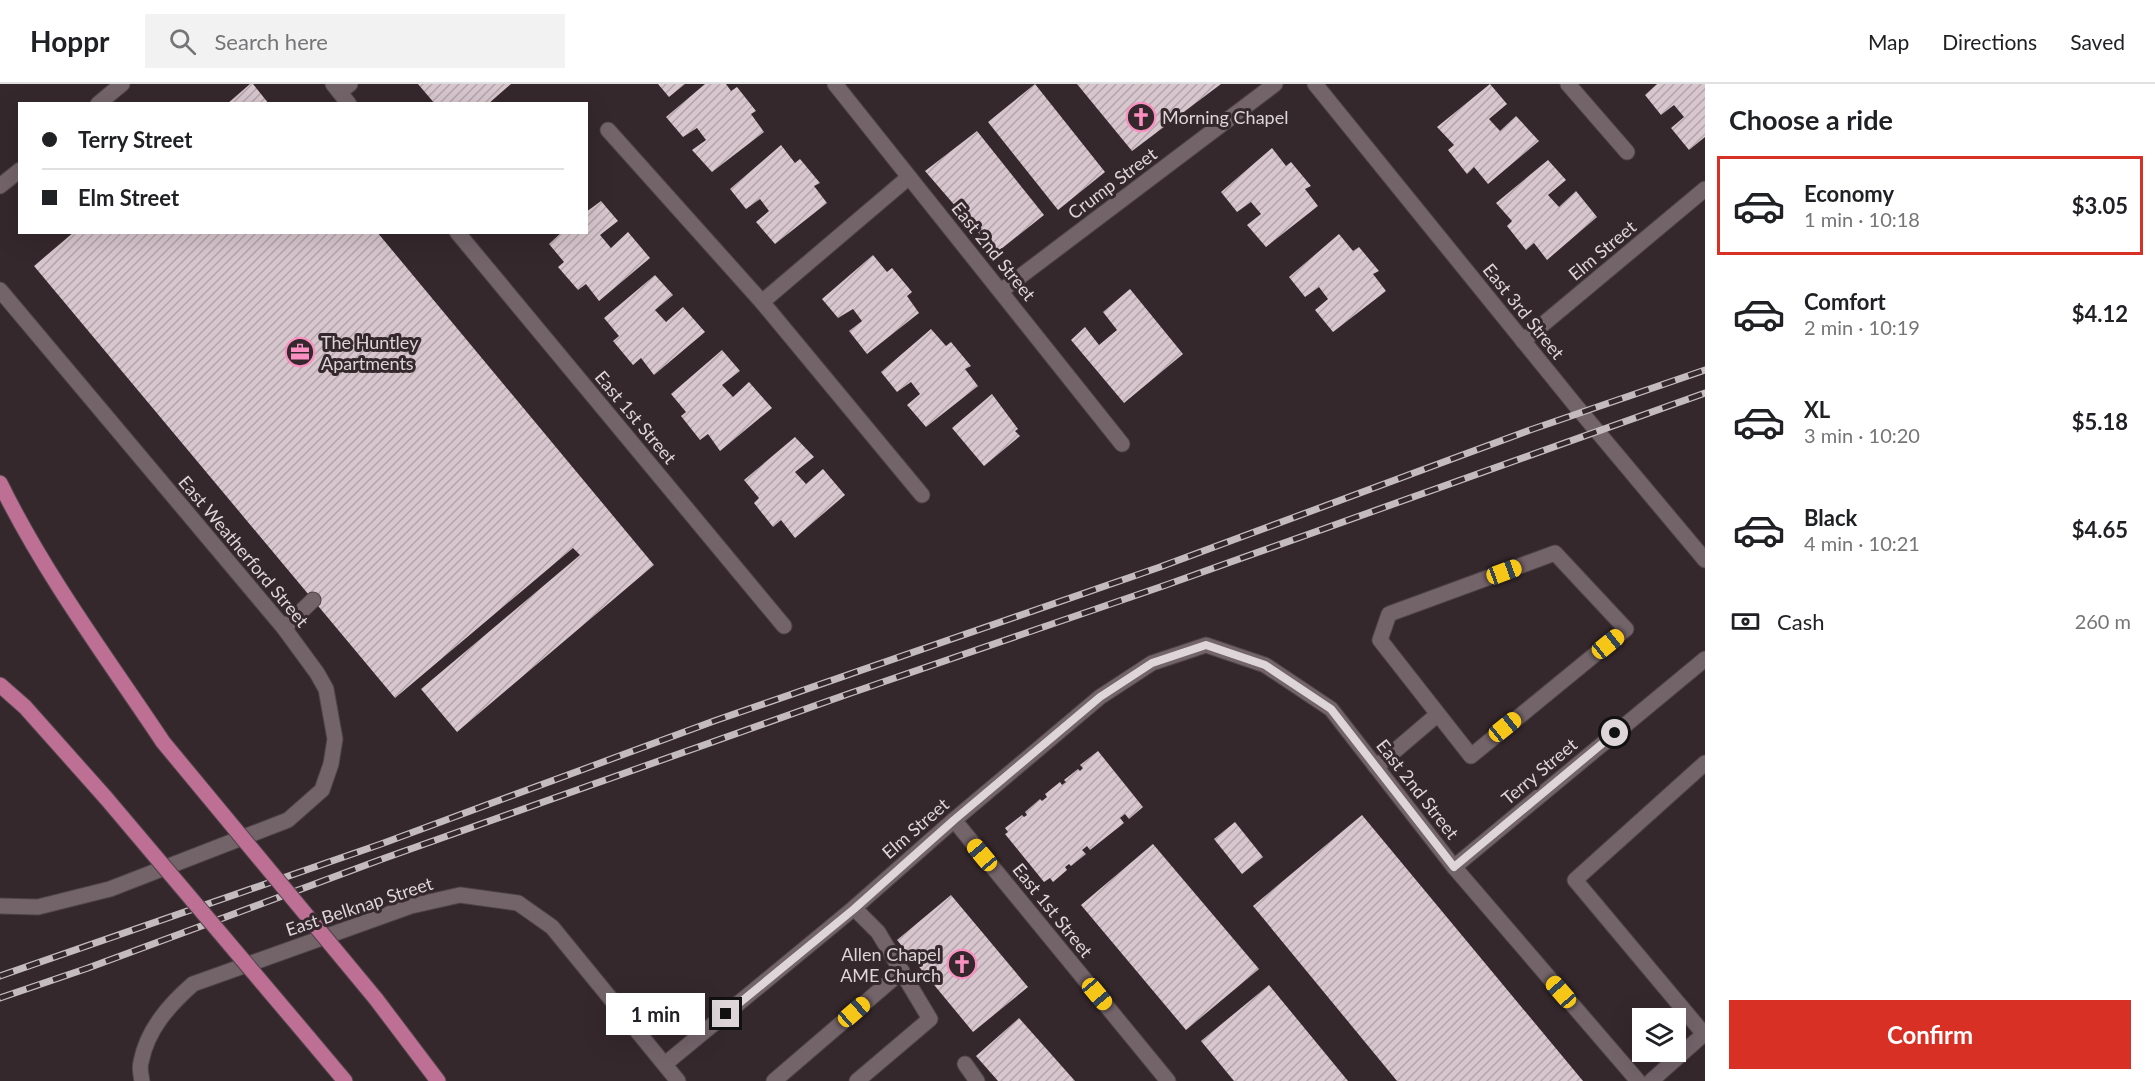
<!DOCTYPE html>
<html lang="en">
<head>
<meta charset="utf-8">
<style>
  :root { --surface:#fff; --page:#f2f2f2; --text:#202124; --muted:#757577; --line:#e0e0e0; --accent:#d93025 }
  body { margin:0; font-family:Lato,sans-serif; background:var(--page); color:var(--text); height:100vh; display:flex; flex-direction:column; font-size:22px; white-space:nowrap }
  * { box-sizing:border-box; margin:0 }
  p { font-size:20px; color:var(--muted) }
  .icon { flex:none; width:33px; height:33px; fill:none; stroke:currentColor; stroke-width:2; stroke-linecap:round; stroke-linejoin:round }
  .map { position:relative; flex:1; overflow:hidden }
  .details { display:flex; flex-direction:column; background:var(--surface); width:450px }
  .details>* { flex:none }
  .top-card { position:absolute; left:18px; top:18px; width:570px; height:132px; border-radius:0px; box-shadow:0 6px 24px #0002; display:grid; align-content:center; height:132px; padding:0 24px; background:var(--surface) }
  .fabs { position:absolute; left:1632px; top:924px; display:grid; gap:12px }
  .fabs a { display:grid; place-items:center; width:54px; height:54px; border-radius:0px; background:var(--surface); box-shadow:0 6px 24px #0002; font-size:30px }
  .end { position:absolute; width:27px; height:27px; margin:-14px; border:8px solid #ddd5d8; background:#111; box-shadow:0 0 0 3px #111 }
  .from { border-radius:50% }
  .bubble { position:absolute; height:42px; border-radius:0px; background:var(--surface); box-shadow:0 6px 24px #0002; font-size:20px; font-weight:700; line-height:42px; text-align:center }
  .car { position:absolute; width:18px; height:36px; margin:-18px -9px; border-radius:8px; box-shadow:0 0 4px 2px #0007; background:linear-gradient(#f5c518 24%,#345 0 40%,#f5c518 0 76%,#345 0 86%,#f5c518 0) }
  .top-card b { display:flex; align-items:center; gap:21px; height:57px; font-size:22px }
  .top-card b+b { border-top:2px solid var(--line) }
  .top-card i { width:15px; height:15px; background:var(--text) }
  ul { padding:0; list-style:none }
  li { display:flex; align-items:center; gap:18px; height:99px; margin:0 12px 9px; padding:0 12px; border:3px solid transparent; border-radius:0px }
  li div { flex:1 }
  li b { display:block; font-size:22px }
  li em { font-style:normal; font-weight:700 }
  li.on { border-color:var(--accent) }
  li>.icon { width:54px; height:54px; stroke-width:1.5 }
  h2 { padding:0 24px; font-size:27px; line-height:72px }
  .pay { display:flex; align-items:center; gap:15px; height:66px; padding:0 24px; font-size:22px }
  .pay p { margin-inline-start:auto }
  .cta { display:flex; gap:12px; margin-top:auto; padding:12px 24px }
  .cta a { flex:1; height:69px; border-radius:0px; background:var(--accent); color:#fff; font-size:24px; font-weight:700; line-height:69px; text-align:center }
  header { display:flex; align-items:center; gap:36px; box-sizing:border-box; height:84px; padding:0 30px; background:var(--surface); border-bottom:2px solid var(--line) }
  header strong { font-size:28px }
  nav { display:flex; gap:33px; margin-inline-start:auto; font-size:21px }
  .search { width:420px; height:54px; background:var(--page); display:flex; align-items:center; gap:15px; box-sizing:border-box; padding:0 21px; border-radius:0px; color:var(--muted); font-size:22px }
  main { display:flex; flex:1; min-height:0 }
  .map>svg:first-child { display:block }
  .building { fill:url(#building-hatch) }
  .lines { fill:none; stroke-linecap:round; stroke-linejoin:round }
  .service-casing { stroke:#4e4448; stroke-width:17 }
  .minor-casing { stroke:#4e4448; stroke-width:17 }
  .tertiary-casing { stroke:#4e4448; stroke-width:17 }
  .primary-casing { stroke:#4e4448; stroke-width:17 }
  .service { stroke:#73646a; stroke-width:15 }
  .minor { stroke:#73646a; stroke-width:15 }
  .tertiary { stroke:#73646a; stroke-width:15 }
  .primary { stroke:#bd6f94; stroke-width:15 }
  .rail-casing { stroke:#c4bbbf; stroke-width:7 }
  .rail { stroke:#35282d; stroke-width:4.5; stroke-dasharray:14; stroke-linecap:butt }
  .primary-bridge-casing { stroke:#4e4448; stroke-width:17; stroke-linecap:butt }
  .primary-bridge { stroke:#bd6f94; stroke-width:15 }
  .route { stroke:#ddd5d8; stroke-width:8 }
  .labels { text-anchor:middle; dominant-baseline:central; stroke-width:6; stroke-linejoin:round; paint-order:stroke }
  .poi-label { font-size:18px; fill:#ddd5d8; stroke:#35282d; text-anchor:start }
  .street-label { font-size:18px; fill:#ddd5d8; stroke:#35282d }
</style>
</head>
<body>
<header>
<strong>Hoppr</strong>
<div class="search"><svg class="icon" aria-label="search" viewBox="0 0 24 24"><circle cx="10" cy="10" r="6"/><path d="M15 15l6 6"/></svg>Search here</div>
<nav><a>Map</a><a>Directions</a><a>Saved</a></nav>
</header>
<main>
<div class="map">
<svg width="1705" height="997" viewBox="0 0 1705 997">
  <defs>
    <pattern id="building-hatch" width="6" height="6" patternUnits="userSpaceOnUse" patternTransform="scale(1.5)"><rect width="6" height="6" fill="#d7c6cd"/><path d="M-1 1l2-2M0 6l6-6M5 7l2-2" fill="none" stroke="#b2a4aa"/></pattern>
  </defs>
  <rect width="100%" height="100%" fill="#35282d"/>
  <!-- building -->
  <g class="building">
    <polygon points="250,0 253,0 269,20 227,20"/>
    <polygon points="418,0 511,0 488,20 435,20"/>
    <polygon points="658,0 685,0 669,13"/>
    <polygon points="705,0 726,0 731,7 737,3 756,27 751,30 764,48 712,88 692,66 706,56 697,44 683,53 666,33"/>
    <polygon points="1035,0 1105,88 1058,126 988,38"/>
    <polygon points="1077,0 1221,0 1132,67"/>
    <polygon points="1490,0 1507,20 1489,35 1500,47 1516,32 1539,57 1488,100 1474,83 1467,90 1448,66 1454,61 1437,43"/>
    <polygon points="1657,0 1705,0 1705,53 1689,66 1671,44 1684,33 1674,21 1661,31 1645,11"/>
    <polygon points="977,47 1044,131 996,169 925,87"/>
    <polygon points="781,61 795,79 800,75 820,99 814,102 827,119 775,160 756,138 769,127 760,115 746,125 730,105"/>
    <polygon points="1272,64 1286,82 1291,78 1311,102 1305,105 1318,122 1266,163 1247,141 1261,130 1251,118 1237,128 1221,108"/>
    <polygon points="1548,76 1566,96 1548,111 1559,123 1576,107 1597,133 1547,176 1534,159 1526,166 1507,142 1512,137 1496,119"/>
    <polygon points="601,117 618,137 600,151 611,164 628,148 650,174 599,217 586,200 578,206 558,183 564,178 549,160 562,148 586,148 586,128"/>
    <polygon points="74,148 377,148 654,481 457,648 421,605 580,471 573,464 395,614 34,182"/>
    <polygon points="1339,150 1353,167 1359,163 1379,187 1373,190 1386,207 1333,248 1315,226 1328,215 1319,203 1305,213 1289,193"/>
    <polygon points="873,171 887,188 892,184 912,208 907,212 919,229 867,270 849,247 862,237 853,225 838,234 822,215"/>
    <polygon points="655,191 673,211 655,226 666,238 683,223 705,248 654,291 641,274 633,281 613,257 619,252 604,234"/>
    <polygon points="1130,205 1183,270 1124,319 1071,256 1085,243 1099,261 1117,246 1103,228"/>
    <polygon points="931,245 946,262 951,258 971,282 965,285 978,302 926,343 907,321 920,310 911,298 897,308 881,288"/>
    <polygon points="722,266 740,287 722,301 733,313 749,298 772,324 720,367 708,350 700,356 681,332 686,328 671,310"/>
    <polygon points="992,310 1018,345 1015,347 1020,352 984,382 952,344"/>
    <polygon points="795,353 814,373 795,388 806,400 823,385 845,411 795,454 781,436 773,443 754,419 759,414 744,396"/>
    <polygon points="1098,667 1143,723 1129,735 1125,730 1120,734 1124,739 1090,766 1087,762 1082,766 1086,770 1071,782 1069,780 1065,783 1067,786 1053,798 1050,794 1044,798 1005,750 1008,748 1005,744 1022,731 1024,733 1027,731 1025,728 1040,715 1042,717 1047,713 1045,710 1060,698 1062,701 1066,698 1064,696 1078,685 1080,687 1083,684 1080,681"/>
    <polygon points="1362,731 1583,997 1397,997 1253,822"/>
    <polygon points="1235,738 1263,773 1242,790 1214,755"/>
    <polygon points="1153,760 1259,885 1186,946 1081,821"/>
    <polygon points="951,811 1028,903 973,948 897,856"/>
    <polygon points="1269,901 1348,997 1234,997 1201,957"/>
    <polygon points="1019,934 1075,997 998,997 976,972"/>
  </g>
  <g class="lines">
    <!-- service casing -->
    <g class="service-casing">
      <g id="service">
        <polyline points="1568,0 1627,68"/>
        <polyline points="340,8 350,0"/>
        <polyline points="608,46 762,218 909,93"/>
        <polyline points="762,218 922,411"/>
        <polyline points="1523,257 1705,105"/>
        <polyline points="284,544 313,516"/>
        <polyline points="1376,683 1438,630 1471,672 1626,545 1555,469 1389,530 1380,556 1438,630"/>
        <polyline points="854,824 878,848 930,935 857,997"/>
        <polyline points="1704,950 1575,796 1705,679"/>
        <polyline points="774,997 902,887"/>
        <polyline points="1651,997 1705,949"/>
      </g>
    </g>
    <!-- minor casing -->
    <g class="minor-casing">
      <g id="minor">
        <polyline points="333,0 349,20"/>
        <polyline points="835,0 1122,360"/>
        <polyline points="98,20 122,0"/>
        <polyline points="0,102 20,86"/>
        <polyline points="457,148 784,542"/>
        <polyline points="0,206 284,544 317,589 326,605 335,655 331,680 322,706 288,736 110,805 38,823 0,822"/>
        <polyline points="1001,207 1275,0"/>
        <polyline points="954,736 1168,997"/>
        <polyline points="1454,783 1705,575"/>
        <polyline points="665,980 854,824 954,736 1100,613 1152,579 1206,561 1265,581 1331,625 1454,783 1638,997"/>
        <polyline points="965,980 977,997"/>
        <path d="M142,997C141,991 139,984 141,978C147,946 169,921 193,900L411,822L460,811L518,819L552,843L678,997"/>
      </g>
    </g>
    <!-- tertiary casing -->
    <g class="tertiary-casing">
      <polyline id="tertiary" points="1315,0 1576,322 1705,476"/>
    </g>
    <!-- primary casing -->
    <g class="primary-casing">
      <g id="primary">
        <path d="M0,399C45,491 107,574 163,658"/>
        <polyline points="0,601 25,623 106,714"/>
        <polyline points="376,915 438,997"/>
        <polyline points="308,953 345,997"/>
      </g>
    </g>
    <!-- service -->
    <use href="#service" class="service"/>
    <!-- minor -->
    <use href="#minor" class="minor"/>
    <!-- tertiary -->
    <use href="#tertiary" class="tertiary"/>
    <!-- primary -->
    <use href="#primary" class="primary"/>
    <!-- rail casing -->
    <g class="rail-casing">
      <g id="rail">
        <polyline points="0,892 381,760 714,637 1160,483 1530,346 1705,286"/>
        <polyline points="0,914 88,884 385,774 848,610 1166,501 1705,309"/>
      </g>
    </g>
    <!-- rail -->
    <use href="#rail" class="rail"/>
    <!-- primary-bridge casing -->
    <g class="primary-bridge-casing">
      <g id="primary-bridge">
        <polyline points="163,658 376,915"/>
        <polyline points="106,714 308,953"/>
      </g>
    </g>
    <!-- primary-bridge -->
    <use href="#primary-bridge" class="primary-bridge"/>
  </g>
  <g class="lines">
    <!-- route -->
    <polyline class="route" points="726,930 854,825 954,736 1100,613 1152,579 1206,561 1265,581 1331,625 1454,783 1615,649"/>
  </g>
  <!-- icons -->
  <defs>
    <g id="church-ring" transform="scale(1.5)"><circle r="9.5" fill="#35282d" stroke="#fc8fc1" stroke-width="1.5"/><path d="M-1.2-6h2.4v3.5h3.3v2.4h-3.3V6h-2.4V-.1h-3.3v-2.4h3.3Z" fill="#fc8fc1"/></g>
    <g id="office-ring" transform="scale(1.5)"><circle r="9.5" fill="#35282d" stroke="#fc8fc1" stroke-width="1.5"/><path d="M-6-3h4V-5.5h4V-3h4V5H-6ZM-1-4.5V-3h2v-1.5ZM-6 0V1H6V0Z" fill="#fc8fc1"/></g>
  </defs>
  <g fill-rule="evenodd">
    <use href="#church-ring" x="1141" y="33"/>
    <use href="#office-ring" x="300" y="268"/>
    <use href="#church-ring" x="962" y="880"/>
  </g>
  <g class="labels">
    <!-- poi labels -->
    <g class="poi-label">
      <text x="1162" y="33">Morning Chapel</text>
      <text x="321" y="258">The Huntley<tspan x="321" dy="21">Apartments</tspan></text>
      <text x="941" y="870" text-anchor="end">Allen Chapel<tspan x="941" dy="21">AME Church</tspan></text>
    </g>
    <!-- street labels -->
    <g class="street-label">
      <text transform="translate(1112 99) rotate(-37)">Crump Street</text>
      <text transform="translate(1602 166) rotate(-40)">Elm Street</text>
      <text transform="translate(994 167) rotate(51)">East 2nd Street</text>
      <text transform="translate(1524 227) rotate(51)">East 3rd Street</text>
      <text transform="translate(636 333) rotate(50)">East 1st Street</text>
      <text transform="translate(244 467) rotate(50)">East Weatherford Street</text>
      <text transform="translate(1539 687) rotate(-40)">Terry Street</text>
      <text transform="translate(1418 705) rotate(52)">East 2nd Street</text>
      <text transform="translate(915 744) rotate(-41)">Elm Street</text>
      <text transform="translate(359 822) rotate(-18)">East Belknap Street</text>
      <text transform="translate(1053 826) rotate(51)">East 1st Street</text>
    </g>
  </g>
</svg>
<div class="fabs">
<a><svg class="icon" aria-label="layers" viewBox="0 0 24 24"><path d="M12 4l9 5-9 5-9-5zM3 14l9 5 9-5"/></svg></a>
</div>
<i class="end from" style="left:1615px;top:649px"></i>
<i class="end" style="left:726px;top:930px"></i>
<div class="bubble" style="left:606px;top:909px;width:99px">1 min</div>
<i class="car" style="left:1504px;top:488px;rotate:70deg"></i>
<i class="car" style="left:1608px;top:560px;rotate:51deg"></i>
<i class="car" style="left:1505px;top:643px;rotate:51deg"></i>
<i class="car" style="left:982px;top:771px;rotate:320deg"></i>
<i class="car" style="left:1561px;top:908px;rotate:319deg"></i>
<i class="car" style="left:1097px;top:910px;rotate:140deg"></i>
<i class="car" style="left:854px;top:928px;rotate:49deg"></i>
<div class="top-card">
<b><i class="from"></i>Terry Street</b>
<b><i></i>Elm Street</b>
</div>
</div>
<section class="details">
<h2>Choose a ride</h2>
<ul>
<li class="on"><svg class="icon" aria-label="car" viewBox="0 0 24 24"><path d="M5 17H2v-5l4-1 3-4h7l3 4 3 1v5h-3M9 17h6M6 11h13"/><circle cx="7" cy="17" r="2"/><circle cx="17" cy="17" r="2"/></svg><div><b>Economy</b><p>1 min · 10:18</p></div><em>$3.05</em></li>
<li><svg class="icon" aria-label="car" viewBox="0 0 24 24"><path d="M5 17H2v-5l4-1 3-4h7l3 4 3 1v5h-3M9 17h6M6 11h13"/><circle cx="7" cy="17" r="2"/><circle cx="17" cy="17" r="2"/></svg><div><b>Comfort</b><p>2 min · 10:19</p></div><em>$4.12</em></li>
<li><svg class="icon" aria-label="car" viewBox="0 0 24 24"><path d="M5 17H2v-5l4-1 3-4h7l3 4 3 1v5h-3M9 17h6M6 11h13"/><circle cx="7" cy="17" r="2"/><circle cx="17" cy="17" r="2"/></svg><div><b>XL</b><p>3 min · 10:20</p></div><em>$5.18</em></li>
<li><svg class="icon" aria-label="car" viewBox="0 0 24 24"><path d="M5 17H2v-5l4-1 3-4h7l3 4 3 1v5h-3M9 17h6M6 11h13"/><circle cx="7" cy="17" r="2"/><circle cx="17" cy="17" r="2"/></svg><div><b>Black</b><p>4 min · 10:21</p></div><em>$4.65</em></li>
</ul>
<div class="pay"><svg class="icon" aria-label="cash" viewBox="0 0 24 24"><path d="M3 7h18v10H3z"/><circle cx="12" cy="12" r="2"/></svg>Cash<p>260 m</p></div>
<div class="cta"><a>Confirm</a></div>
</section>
</main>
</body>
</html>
